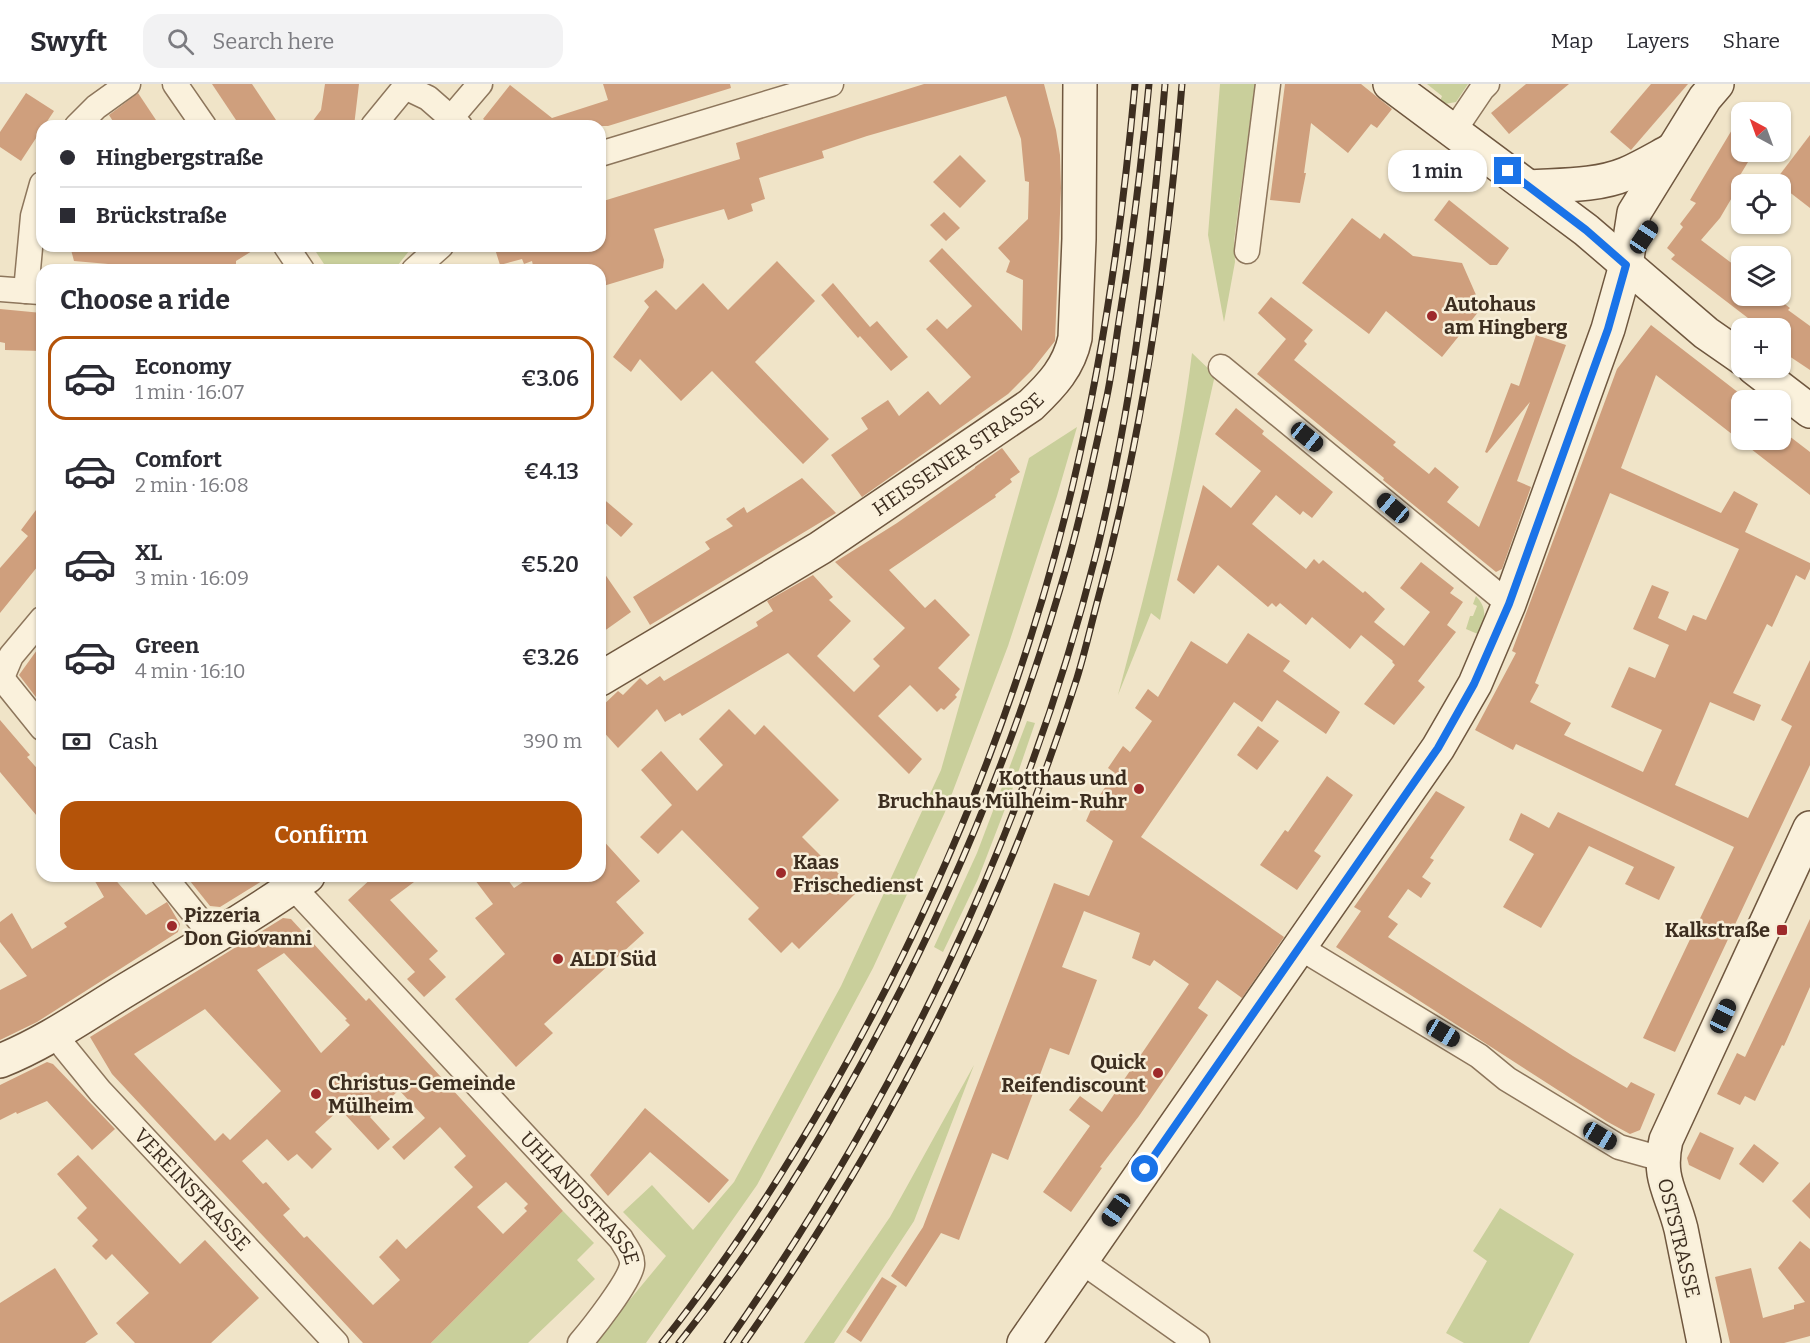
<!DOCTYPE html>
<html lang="en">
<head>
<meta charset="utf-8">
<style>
  :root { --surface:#fff; --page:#f2f2f3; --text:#2b2b33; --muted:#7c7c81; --line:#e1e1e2; --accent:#b45309 }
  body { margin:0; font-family:Bitter,serif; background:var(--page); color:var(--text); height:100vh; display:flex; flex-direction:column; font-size:22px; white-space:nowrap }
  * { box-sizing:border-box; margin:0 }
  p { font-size:20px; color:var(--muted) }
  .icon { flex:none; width:33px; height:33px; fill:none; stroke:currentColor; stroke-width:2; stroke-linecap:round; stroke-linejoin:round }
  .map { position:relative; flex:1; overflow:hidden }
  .sheet { position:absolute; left:36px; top:180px; width:570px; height:618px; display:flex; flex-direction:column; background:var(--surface); border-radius:18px; box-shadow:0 2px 4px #0004 }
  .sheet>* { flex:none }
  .guide { position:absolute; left:36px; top:36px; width:570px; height:132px; border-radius:18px; box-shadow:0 2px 4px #0004; display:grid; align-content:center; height:132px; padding:0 24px; background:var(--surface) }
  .needle { width:39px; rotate:319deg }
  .fabs { position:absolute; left:1731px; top:18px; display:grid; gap:12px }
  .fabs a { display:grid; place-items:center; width:60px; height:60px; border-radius:12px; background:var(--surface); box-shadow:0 2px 4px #0004; font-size:30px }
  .end { position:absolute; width:27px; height:27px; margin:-14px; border:8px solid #1a73e8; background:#fff; box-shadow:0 0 0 3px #fff }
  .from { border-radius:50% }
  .bubble { position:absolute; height:42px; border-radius:18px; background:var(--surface); box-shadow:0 2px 4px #0004; font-size:20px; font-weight:600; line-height:42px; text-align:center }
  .car { position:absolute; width:18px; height:36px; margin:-18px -9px; border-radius:8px; box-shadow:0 0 4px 2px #0007; background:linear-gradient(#222 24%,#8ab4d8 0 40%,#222 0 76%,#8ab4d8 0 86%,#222 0) }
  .guide b { display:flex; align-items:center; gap:21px; height:57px; font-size:22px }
  .guide b+b { border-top:2px solid var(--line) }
  .guide i { width:15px; height:15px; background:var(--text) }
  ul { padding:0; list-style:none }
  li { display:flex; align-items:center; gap:18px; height:84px; margin:0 12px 9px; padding:0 12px; border:3px solid transparent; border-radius:18px }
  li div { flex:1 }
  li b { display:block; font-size:22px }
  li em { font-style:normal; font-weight:600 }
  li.on { border-color:var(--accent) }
  li>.icon { width:54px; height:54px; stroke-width:1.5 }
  h2 { padding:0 24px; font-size:27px; line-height:72px }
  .pay { display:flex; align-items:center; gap:15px; height:66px; padding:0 24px; font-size:22px }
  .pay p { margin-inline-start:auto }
  .primary-button { display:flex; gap:12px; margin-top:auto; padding:12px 24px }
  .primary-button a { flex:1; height:69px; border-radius:18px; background:var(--accent); color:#fff; font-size:24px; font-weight:600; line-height:69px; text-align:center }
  header { display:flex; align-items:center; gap:36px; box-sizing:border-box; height:84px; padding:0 30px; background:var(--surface); border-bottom:2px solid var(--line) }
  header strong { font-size:28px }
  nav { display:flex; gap:33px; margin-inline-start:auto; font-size:21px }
  .search { width:420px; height:54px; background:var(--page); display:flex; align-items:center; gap:15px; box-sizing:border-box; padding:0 21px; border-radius:18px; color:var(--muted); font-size:22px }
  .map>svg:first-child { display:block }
  .green { fill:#c9cf9b }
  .building { fill:#cf9f7d; fill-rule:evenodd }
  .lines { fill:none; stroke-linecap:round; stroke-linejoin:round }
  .street-casing { stroke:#8d765c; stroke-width:27 }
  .secondary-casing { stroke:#6f573f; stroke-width:36 }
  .street { stroke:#faf1dc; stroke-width:24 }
  .secondary { stroke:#faf1dc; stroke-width:33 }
  .rail-casing { stroke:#3d2e20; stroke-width:7 }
  .rail { stroke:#f7eed8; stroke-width:4.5; stroke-dasharray:14; stroke-linecap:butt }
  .route { stroke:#1a73e8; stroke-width:8 }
  .poi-dot { fill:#9e2a2b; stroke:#f7eed8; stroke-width:2 }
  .labels { text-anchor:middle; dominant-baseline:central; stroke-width:5; stroke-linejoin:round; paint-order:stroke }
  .poi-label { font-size:20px; font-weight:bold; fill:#3d2e20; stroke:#f7eed8; text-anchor:start }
  .street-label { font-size:20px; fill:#3d2e20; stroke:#f7eed8 }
</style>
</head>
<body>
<header>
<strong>Swyft</strong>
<div class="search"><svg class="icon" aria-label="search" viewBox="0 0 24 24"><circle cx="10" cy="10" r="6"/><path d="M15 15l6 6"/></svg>Search here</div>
<nav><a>Map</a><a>Layers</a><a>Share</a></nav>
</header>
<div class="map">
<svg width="1810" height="1259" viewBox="0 0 1810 1259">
  <rect width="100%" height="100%" fill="#f0e4c8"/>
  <!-- green -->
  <g class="green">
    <polygon points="1220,0 1255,0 1234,157 1235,178 1224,238 1208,151"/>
    <polygon points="1427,0 1468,0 1456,18 1445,20 1440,17 1442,12"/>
    <polygon points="312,162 413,162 394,186 328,186"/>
    <path d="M1192,269L1215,291L1160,536L1151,529L1118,611C1148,498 1178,385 1192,269Z"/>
    <polygon points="1077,343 1057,412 1008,562 945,728 873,884 757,1101 646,1259 594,1259 666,1172 623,1128 652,1101 693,1146 734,1098 841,902 941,686 1029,374"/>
    <path d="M1476,512C1488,525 1485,535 1480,551L1466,545L1470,532H1473L1477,522L1473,520Z"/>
    <polygon points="1027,637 1035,639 1010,712 978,795 943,868 934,863 977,769"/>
    <polygon points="974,981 914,1137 834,1259 804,1259 890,1133"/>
    <polygon points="1500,1124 1574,1170 1529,1259 1464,1259 1446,1249 1487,1177 1473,1167"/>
    <polygon points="563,1127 594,1159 577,1176 595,1195 528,1259 431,1259"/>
  </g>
  <!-- building -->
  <g class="building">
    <polygon points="212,0 252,0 280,42 240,42"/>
    <polygon points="325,0 359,0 354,42 309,42 321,26"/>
    <polygon points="603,0 730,0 731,4 608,42 492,42 483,35 510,1 552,34 608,16"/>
    <polygon points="924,0 1044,0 1056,46 1060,71 1061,104 1055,257 1032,286 1008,310 862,413 831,371 868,345 861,334 888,316 899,332 928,307 940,321 971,293 926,245 937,235 947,245 972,222 929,177 942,164 1022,247 1023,196 1006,188 1010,177 998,164 1028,135 1029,98 1025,97 1021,55 1006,12 867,52 822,67 824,74 759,94 765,115 751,120 753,127 728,136 724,125 654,145 664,176 663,184 600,203 600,186 534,186 532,177 524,180 522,175 500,181 495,165 506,162 600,162 600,118 740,75 736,59"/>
    <polygon points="1285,0 1361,0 1392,25 1377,44 1371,40 1348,69 1311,39 1304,89 1306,89 1300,119 1270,116"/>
    <polygon points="1526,0 1569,0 1509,50 1491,29"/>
    <polygon points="1651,0 1688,0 1631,66 1610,48"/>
    <polygon points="26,9 54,27 44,42 42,42 42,45 21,77 0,63 0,48"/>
    <polygon points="138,9 160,42 116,42 109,31"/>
    <polygon points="1742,29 1742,68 1754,68 1733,103 1737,105 1720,134 1701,156 1742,187 1742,212 1774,212 1790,224 1788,226 1810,242 1810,286 1780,266 1780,244 1761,244 1671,175 1675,171 1667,164 1683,143 1680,140 1696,119 1690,116"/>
    <polygon points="1810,51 1810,124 1775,97"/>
    <polygon points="960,71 986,97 960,124 933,98"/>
    <polygon points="1449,116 1509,164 1497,181 1490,181 1434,136"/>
    <polygon points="944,128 960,144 946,157 930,141"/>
    <polygon points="1352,134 1380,155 1384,149 1413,172 1462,179 1480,220 1479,227 1442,273 1386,227 1369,250 1302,199"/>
    <polygon points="70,162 260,162 236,177 236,186 196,186 179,183 177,186 74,177"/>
    <polygon points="777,177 815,217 755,278 829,355 803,380 712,287 681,317 640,275 631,288 613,273 649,223 644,217 656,206 676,226 703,199 728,226"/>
    <polygon points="833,199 870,243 877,237 908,273 891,287 860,252 858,254 821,211"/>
    <polygon points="1271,213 1313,246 1304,257 1307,260 1294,276 1396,358 1393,361 1429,390 1435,383 1459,403 1447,418 1479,443 1530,318 1487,369 1485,368 1511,299 1519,302 1536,251 1566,261 1517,397 1531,403 1502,485 1496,488 1383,396 1384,394 1257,290 1286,255 1258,229"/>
    <polygon points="0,225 42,229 42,267 5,266 5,259 0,258"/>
    <path d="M1651,241L1748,316H1742V356H1780V345L1810,368V411L1656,291L1621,384L1721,429L1734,407L1758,420L1745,448L1810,479V485L1805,496L1796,491L1772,543L1767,540L1733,609L1761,621L1754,637L1710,618L1675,701L1748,734L1792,642L1781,636L1810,576V681L1675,968L1643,954L1734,763L1516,660L1513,666L1475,646L1516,569L1512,567L1617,285ZM1610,409L1739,465L1706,536L1693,531L1686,547L1658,534L1669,508L1652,501L1633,545L1669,561L1655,594L1629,583L1611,623L1662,646L1643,688L1564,651L1571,639L1530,618L1539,601L1535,599Z"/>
    <polygon points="1236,324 1264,347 1262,350 1333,408 1312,434 1303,427 1300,431 1276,411 1252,440 1306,485 1314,475 1319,480 1323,476 1363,509 1365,507 1385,525 1374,538 1404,562 1430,528 1400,504 1421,478 1454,504 1450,509 1463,518 1447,541 1456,548 1418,597 1425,603 1394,641 1364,620 1395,581 1392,578 1393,577 1361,551 1350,565 1312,533 1306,541 1280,519 1276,523 1272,519 1268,523 1218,481 1194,510 1177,496 1203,401 1231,424 1261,387 1215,350"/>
    <polygon points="1002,364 1020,388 1010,395 1012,398 995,411 996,413 889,486 925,524 935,515 970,551 938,584 960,605 955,611 957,613 944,626 941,624 937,628 910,601 878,632 922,675 909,690 788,569 682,632 680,629 665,638 657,625 618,664 600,644 600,624 618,607 623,611 640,594 647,601 660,592 664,597 758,542 756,538 773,527 767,517 813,491 833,513 829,516 851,537 817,572 854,608 880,582 873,575 905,544 835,478 897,439 975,384 975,383"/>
    <polygon points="802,394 836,429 650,541 633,513 710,465 705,458 733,442 726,435 744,423 747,429"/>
    <polygon points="600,412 633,440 621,453 600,434"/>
    <polygon points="42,418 42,477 0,529 0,484 28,452 21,446"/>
    <polygon points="600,483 631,528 600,550"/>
    <polygon points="1248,549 1290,577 1283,587 1340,628 1326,650 1277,616 1262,638 1234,618 1141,753 1284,853 1242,914 1217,896 1198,924 1208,931 1139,1032 1100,1083 1102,1084 1071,1128 1043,1108 1090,1042 1069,1026 1080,1012 1102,1028 1189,900 1154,876 1150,882 1132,874 1140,849 1084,827 1062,883 1097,896 1069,971 1050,964 1008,1076 992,1069 959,1156 941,1149 906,1203 891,1192 923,1143 1054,799 1089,812 1113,757 1086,737 1093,721 1115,689 1108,684 1123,662 1130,668 1152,637 1135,624 1148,605 1158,613 1191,557 1227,580"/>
    <polygon points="42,559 42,621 19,591"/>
    <polygon points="729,625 755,651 764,641 839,716 802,753 857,808 799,865 792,858 781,869 748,835 759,824 682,746 658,770 640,753 672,721 641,686 661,667 697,707 723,681 699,655"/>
    <polygon points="0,636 30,671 27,673 42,690 42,738 0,688"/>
    <polygon points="1258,642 1279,657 1257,686 1237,671"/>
    <polygon points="1327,692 1353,711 1314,767 1321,772 1297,806 1260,781 1285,746 1288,748"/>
    <polygon points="1436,707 1465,723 1430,774 1434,776 1422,793 1431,799 1421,814 1408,805 1388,833 1398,840 1388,853 1573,972 1627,1004 1631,998 1655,1010 1640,1046 1630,1050 1606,1037 1336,863 1361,827 1354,823"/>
    <polygon points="1558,728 1675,783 1659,816 1625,800 1634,783 1589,762 1541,844 1503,823 1534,770 1509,756 1521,729 1549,744"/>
    <polygon points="600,753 640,797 616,818 644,849 544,940 553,949 516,983 455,915 505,870 475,834 493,820 472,792 505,792 514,804 532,792 600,792"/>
    <polygon points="92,792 112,792 146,831 167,818 180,840 178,848 37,938 0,956 0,906 27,892 0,858 0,838 12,829 32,865 67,843 64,839 104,813"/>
    <polygon points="186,792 270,792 220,823 210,822"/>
    <polygon points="374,792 422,792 390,816 438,867 429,875 446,893 424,913 407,895 415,888 348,816"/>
    <path d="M283,834L291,835L366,917L369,914L563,1127L431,1259H363L112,990L90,953ZM284,869L347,935L345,936L350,941L321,969L257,886ZM205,925L281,1007L230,1056L223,1049L215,1057L134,970ZM399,1006L425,1034L392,1063L404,1076L440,1043L466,1072L454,1083L473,1103L406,1165L397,1155L379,1173L400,1196L373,1221L307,1152L304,1154L283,1131L290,1125L266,1098L263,1100L242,1077L267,1055L288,1077L297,1070L312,1085L332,1065L315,1048L340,1025L378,1066L390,1055L370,1033ZM506,1098L528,1120L524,1124L527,1127L503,1150L477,1123Z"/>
    <polygon points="1810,835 1810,903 1784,962 1782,961 1755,1017 1745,1012 1740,1021 1717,1010 1737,969 1745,973"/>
    <polygon points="47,978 53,980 115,1045 92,1066 47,1017 17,1030 16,1028 0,1036 0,1001"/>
    <polygon points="645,1024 729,1096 709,1119 650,1068 608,1112 590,1091"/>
    <polygon points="1700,1048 1734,1064 1720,1096 1689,1081 1687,1074"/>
    <polygon points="1754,1060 1779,1079 1763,1099 1739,1080"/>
    <polygon points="78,1071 180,1180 205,1156 259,1214 211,1259 135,1259 116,1239 149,1209 112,1170 106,1176 92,1162 98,1156 77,1134 87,1124 57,1090"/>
    <polygon points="1810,1098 1810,1135 1792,1117"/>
    <polygon points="1800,1157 1810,1165 1810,1252 1784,1259 1730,1259 1715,1193 1751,1184 1763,1234 1794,1225 1794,1221 1805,1218 1778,1184"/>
    <polygon points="55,1184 98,1250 85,1259 0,1259 0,1219"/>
    <polygon points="882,1193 897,1202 861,1258 846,1248"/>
  </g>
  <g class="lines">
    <!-- street casing -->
    <g class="street-casing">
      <g id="street">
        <polyline points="175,0 204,42"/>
        <polyline points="405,3 428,14 460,42"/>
        <polyline points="451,34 480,0"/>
        <polyline points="77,42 96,23 128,0"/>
        <polyline points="373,42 405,3"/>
        <polyline points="1453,48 1482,5 1487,0"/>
        <polyline points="600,70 831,0"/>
        <polyline points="286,162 302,186"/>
        <polyline points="1247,167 1268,0"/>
        <polyline points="414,186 441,162"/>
        <polyline points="0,205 40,208"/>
        <polyline points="26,207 33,132 42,100"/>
        <polyline points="1221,283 1509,520"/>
        <polyline points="0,592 42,644"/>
        <polyline points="0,598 11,572 42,535"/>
        <polyline points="164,792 213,853"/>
        <path id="s1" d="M293,803L621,1155C625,1163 633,1171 632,1181C630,1197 592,1245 580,1259"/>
        <polyline points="1299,863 1479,972 1507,995 1619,1063 1662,1075"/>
        <path id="s2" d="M56,949L65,964L100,1007L336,1259"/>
        <polyline points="1081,1177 1197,1259"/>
      </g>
    </g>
    <!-- secondary casing -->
    <g class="secondary-casing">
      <g id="secondary">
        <polyline points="1390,0 1586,146 1706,249 1742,274"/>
        <path d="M1530,103C1561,101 1597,102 1626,90C1642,83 1657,74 1672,66"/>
        <polyline points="1754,284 1810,327"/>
        <path id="s3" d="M600,595L820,464L1031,321C1052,301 1069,283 1075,254L1079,155L1080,0"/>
        <path d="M0,977C48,958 92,926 136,900C194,865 253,831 308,792"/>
        <polyline points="1024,1259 1438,664 1475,600 1509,520 1608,245 1626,181 1634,129 1705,14 1717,0"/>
        <path d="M1704,1259C1696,1221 1689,1183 1681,1145C1672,1108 1657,1096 1666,1056L1810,744"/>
      </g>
    </g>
    <!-- street -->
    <use href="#street" class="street"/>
    <!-- secondary -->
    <use href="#secondary" class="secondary"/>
    <!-- rail casing -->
    <g class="rail-casing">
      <g id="rail">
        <path d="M662,1259C726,1179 782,1092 833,1003C940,815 1023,611 1073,400C1104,269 1123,134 1135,0"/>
        <path d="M679,1259C743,1179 799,1092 849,1002C938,845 1009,679 1060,505C1079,442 1093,377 1107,312C1113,283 1116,254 1121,224C1133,150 1142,75 1149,0"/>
        <path d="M727,1259C894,1020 1025,753 1096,470C1134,316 1152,157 1165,0"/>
        <path d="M744,1259C887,1056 1002,830 1077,594C1085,568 1091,541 1098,515C1144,347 1168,174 1182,0"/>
      </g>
    </g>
    <!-- rail -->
    <use href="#rail" class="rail"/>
  </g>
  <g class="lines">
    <!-- route -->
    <polyline class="route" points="1145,1085 1438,664 1474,600 1509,520 1608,245 1626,181 1586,146 1508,87"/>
  </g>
  <!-- markers -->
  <g class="poi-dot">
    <circle cx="1432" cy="232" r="6"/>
    <circle cx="1139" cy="705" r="6"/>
    <circle cx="781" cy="789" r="6"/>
    <circle cx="172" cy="842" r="6"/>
    <rect x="1776" y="840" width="12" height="12" rx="3"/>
    <circle cx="558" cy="875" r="6"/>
    <circle cx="1158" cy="989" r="6"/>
    <circle cx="316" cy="1010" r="6"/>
  </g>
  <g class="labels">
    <!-- poi labels -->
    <g class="poi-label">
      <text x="1444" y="220">Autohaus<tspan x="1444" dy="23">am Hingberg</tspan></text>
      <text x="1127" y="694" text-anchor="end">Kotthaus und<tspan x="1127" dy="23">Bruchhaus Mülheim-Ruhr</tspan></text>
      <text x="793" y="778">Kaas<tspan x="793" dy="23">Frischedienst</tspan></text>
      <text x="184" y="831">Pizzeria<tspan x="184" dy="23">Don Giovanni</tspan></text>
      <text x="1770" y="846" text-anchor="end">Kalkstraße</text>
      <text x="570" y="875">ALDI Süd</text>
      <text x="1146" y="978" text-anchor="end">Quick<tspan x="1146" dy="23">Reifendiscount</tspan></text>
      <text x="328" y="999">Christus-Gemeinde<tspan x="328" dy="23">Mülheim</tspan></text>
    </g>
    <!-- street labels -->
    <g class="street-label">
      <text stroke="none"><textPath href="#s3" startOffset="423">HEISSENER STRASSE</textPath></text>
      <text stroke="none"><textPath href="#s2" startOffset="208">VEREINSTRASSE</textPath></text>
      <text stroke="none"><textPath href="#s1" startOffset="424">UHLANDSTRASSE</textPath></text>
      <text transform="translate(1679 1154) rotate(76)">OSTSTRASSE</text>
    </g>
  </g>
</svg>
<div class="fabs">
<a><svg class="needle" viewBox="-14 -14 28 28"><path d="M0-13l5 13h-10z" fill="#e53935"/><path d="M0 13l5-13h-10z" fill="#7c7c81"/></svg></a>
<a><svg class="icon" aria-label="locate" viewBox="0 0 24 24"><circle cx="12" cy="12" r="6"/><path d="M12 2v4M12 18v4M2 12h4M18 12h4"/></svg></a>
<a><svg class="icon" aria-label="layers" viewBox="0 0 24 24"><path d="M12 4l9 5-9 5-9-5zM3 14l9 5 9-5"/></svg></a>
<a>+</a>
<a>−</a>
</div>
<i class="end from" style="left:1145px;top:1085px"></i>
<i class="end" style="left:1508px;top:87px"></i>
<div class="bubble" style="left:1388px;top:66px;width:99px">1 min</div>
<i class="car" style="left:1644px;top:153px;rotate:34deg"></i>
<i class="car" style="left:1307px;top:353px;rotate:129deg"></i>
<i class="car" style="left:1393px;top:424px;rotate:310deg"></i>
<i class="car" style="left:1723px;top:932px;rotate:25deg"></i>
<i class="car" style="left:1443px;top:949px;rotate:121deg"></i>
<i class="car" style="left:1600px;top:1052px;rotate:121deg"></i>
<i class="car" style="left:1116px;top:1126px;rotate:215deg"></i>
<div class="guide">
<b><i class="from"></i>Hingbergstraße</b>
<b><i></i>Brückstraße</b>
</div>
<section class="sheet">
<h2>Choose a ride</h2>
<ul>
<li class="on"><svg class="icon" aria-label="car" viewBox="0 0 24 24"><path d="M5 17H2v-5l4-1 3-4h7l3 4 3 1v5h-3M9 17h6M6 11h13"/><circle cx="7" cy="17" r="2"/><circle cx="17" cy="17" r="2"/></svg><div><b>Economy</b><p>1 min · 16:07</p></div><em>€3.06</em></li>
<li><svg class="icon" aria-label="car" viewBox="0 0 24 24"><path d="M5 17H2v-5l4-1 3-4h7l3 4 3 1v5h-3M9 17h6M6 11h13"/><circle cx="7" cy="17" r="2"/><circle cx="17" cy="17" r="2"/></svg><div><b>Comfort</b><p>2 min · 16:08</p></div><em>€4.13</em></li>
<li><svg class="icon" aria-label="car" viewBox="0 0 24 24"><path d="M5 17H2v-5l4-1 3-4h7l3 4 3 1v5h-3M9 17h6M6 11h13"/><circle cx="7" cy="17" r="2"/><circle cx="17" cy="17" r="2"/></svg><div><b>XL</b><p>3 min · 16:09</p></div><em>€5.20</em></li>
<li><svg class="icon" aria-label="car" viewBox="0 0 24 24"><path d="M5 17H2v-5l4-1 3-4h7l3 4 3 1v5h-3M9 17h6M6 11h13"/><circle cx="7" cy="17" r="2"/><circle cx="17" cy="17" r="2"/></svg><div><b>Green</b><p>4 min · 16:10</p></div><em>€3.26</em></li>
</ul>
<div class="pay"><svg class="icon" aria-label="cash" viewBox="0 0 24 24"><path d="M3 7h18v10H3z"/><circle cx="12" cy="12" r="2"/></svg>Cash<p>390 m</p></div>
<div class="primary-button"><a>Confirm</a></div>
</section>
</div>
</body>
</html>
